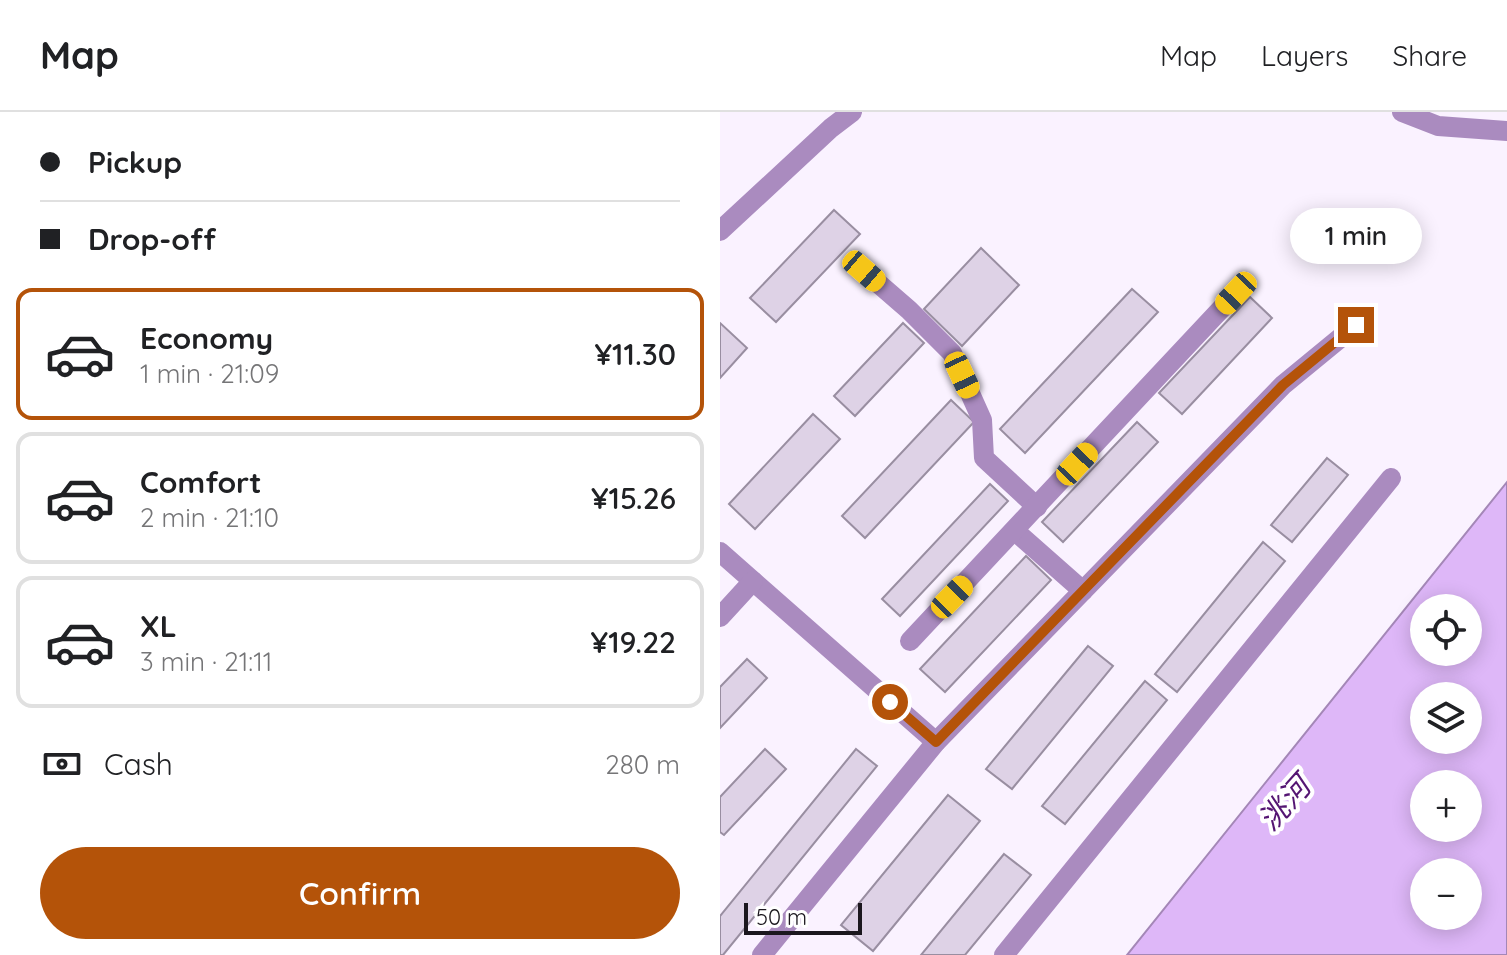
<!DOCTYPE html>
<html lang="en">
<head>
<meta charset="utf-8">
<style>
  :root { --surface:#fff; --page:#f6f6f6; --text:#202124; --muted:#757577; --line:#e0e0e0; --accent:#b45309 }
  body { margin:0; font-family:Quicksand,"Noto Sans SC",sans-serif; background:var(--page); color:var(--text); height:100vh; display:flex; flex-direction:column; font-size:30px; white-space:nowrap }
  * { box-sizing:border-box; margin:0 }
  p { font-size:26px; color:var(--muted) }
  .icon { flex:none; width:44px; height:44px; fill:none; stroke:currentColor; stroke-width:2; stroke-linecap:round; stroke-linejoin:round }
  .map { position:relative; flex:1; overflow:hidden }
  .panel { display:flex; flex-direction:column; background:var(--surface); width:720px }
  .panel>* { flex:none }
  .banner { display:grid; align-content:center; height:176px; padding:0 40px; background:var(--surface) }
  .tools { position:absolute; left:690px; top:482px; display:grid; gap:16px }
  .tools a { display:grid; place-items:center; width:72px; height:72px; border-radius:50%; background:var(--surface); box-shadow:0 4px 20px #0003; font-size:40px }
  .scale { position:absolute; left:24px; bottom:20px; width:118px; box-sizing:border-box; padding-left:8px; border:4px solid #1b171e; border-top:0; font-size:22px; line-height:28px; white-space:nowrap; color:#1b171e; -webkit-text-stroke:6px #fff; paint-order:stroke }
  .end { position:absolute; width:36px; height:36px; margin:-18px; border:10px solid #b45309; background:#fff; box-shadow:0 0 0 4px #fff }
  .from { border-radius:50% }
  .bubble { position:absolute; height:56px; border-radius:28px; background:var(--surface); box-shadow:0 4px 20px #0003; font-size:26px; font-weight:600; line-height:56px; text-align:center }
  .car { position:absolute; width:24px; height:48px; margin:-24px -12px; border-radius:10px; box-shadow:0 0 6px 2px #0007; background:linear-gradient(#f5c518 24%,#345 0 40%,#f5c518 0 76%,#345 0 86%,#f5c518 0) }
  .banner b { display:flex; align-items:center; gap:28px; height:76px; font-size:30px }
  .banner b+b { border-top:2px solid var(--line) }
  .banner i { width:20px; height:20px; background:var(--text) }
  ul { padding:0; list-style:none }
  li { display:flex; align-items:center; gap:24px; height:132px; margin:0 16px 12px; padding:0 24px; border:4px solid var(--line); border-radius:16px }
  li div { flex:1 }
  li b { display:block; font-size:30px }
  li em { font-style:normal; font-weight:600 }
  li.active { border-color:var(--accent) }
  li>.icon { width:72px; height:72px; stroke-width:1.5 }
  .pay { display:flex; align-items:center; gap:20px; height:88px; padding:0 40px; font-size:30px }
  .pay p { margin-inline-start:auto }
  .button { display:flex; gap:16px; margin-top:auto; padding:16px 40px }
  .button a { flex:1; height:92px; border-radius:48px; background:var(--accent); color:#fff; font-size:32px; font-weight:600; line-height:92px; text-align:center }
  header { display:flex; align-items:center; gap:48px; box-sizing:border-box; height:112px; padding:0 40px; background:var(--surface); border-bottom:2px solid var(--line) }
  header strong { font-size:38px }
  nav { display:flex; gap:44px; margin-inline-start:auto; font-size:28px }
  main { display:flex; flex:1; min-height:0 }
  .map>svg:first-child { display:block }
  .water { fill:#deb7f8; stroke:#a487b7; stroke-width:2; fill-rule:evenodd }
  .building { fill:#ded2e6; stroke:#998ea1; stroke-width:2 }
  .lines { fill:none; stroke-linecap:round; stroke-linejoin:round }
  .minor { stroke:#aa8bbf; stroke-width:20 }
  .route { stroke:#b45309; stroke-width:10 }
  .labels { text-anchor:middle; dominant-baseline:central; stroke-width:8; stroke-linejoin:round; paint-order:stroke }
  .water-label { font-size:30px; font-style:italic; fill:#551673; stroke:#fff }
</style>
</head>
<body>
<header>
<strong>Map</strong>
<nav><a>Map</a><a>Layers</a><a>Share</a></nav>
</header>
<main>
<section class="panel">
<div class="banner">
<b><i class="from"></i>Pickup</b>
<b><i></i>Drop-off</b>
</div>
<ul>
<li class="active"><svg class="icon" aria-label="car" viewBox="0 0 24 24"><path d="M5 17H2v-5l4-1 3-4h7l3 4 3 1v5h-3M9 17h6M6 11h13"/><circle cx="7" cy="17" r="2"/><circle cx="17" cy="17" r="2"/></svg><div><b>Economy</b><p>1 min · 21:09</p></div><em>¥11.30</em></li>
<li><svg class="icon" aria-label="car" viewBox="0 0 24 24"><path d="M5 17H2v-5l4-1 3-4h7l3 4 3 1v5h-3M9 17h6M6 11h13"/><circle cx="7" cy="17" r="2"/><circle cx="17" cy="17" r="2"/></svg><div><b>Comfort</b><p>2 min · 21:10</p></div><em>¥15.26</em></li>
<li><svg class="icon" aria-label="car" viewBox="0 0 24 24"><path d="M5 17H2v-5l4-1 3-4h7l3 4 3 1v5h-3M9 17h6M6 11h13"/><circle cx="7" cy="17" r="2"/><circle cx="17" cy="17" r="2"/></svg><div><b>XL</b><p>3 min · 21:11</p></div><em>¥19.22</em></li>
</ul>
<div class="pay"><svg class="icon" aria-label="cash" viewBox="0 0 24 24"><path d="M3 7h18v10H3z"/><circle cx="12" cy="12" r="2"/></svg>Cash<p>280 m</p></div>
<div class="button"><a>Confirm</a></div>
</section>
<div class="map">
<svg width="787" height="843" viewBox="0 0 787 843">
  <rect width="100%" height="100%" fill="#faf2ff"/>
  <!-- water -->
  <path class="water" d="M787,370V843H407ZM704,496H748V540H704ZM704,584H748V628H704ZM704,672H748V716H704ZM704,760H748V804H704Z"/>
  <!-- building -->
  <g class="building">
    <polygon points="114,98 140,122 56,210 30,186"/>
    <polygon points="261,136 299,173 242,234 204,197"/>
    <polygon points="412,177 438,200 305,341 280,317"/>
    <polygon points="530,185 552,206 462,302 439,281"/>
    <polygon points="0,211 27,236 0,266"/>
    <polygon points="183,211 204,231 135,304 114,284"/>
    <polygon points="231,288 254,310 145,426 122,404"/>
    <polygon points="93,302 120,327 35,417 9,392"/>
    <polygon points="417,310 438,330 343,430 322,410"/>
    <polygon points="607,346 628,363 572,430 551,413"/>
    <polygon points="270,372 288,389 180,504 162,487"/>
    <polygon points="543,430 565,449 457,580 435,562"/>
    <polygon points="306,444 331,468 225,580 200,557"/>
    <polygon points="368,534 393,554 292,677 266,657"/>
    <polygon points="27,547 47,566 0,616 0,575"/>
    <polygon points="425,569 447,588 345,712 322,694"/>
    <polygon points="45,637 66,657 4,723 0,720 0,685"/>
    <polygon points="136,637 157,654 3,843 0,843 0,804"/>
    <polygon points="228,683 260,709 153,839 121,813"/>
    <polygon points="284,742 311,763 245,843 201,843"/>
  </g>
  <g class="lines">
    <!-- minor -->
    <g class="minor">
      <polyline points="682,0 718,14 787,19"/>
      <polyline points="0,119 111,16 132,0"/>
      <polyline points="144,159 189,198 232,241 262,308 264,346 317,395"/>
      <polyline points="295,419 363,479"/>
      <polyline points="0,440 216,630"/>
      <polyline points="0,505 33,469"/>
      <polyline points="190,529 516,181"/>
      <polyline points="42,843 216,630 563,273 636,213"/>
      <polyline points="284,843 671,366"/>
    </g>
  </g>
  <g class="lines">
    <!-- route -->
    <polyline class="route" points="170,590 216,630 563,273 636,213"/>
  </g>
  <g class="labels">
    <!-- water labels -->
    <g class="water-label">
      <text transform="translate(564 691) rotate(-48)">洮河</text>
    </g>
  </g>
</svg>
<div class="tools">
<a><svg class="icon" aria-label="locate" viewBox="0 0 24 24"><circle cx="12" cy="12" r="6"/><path d="M12 2v4M12 18v4M2 12h4M18 12h4"/></svg></a>
<a><svg class="icon" aria-label="layers" viewBox="0 0 24 24"><path d="M12 4l9 5-9 5-9-5zM3 14l9 5 9-5"/></svg></a>
<a>+</a>
<a>−</a>
</div>
<div class="scale">50 m</div>
<i class="end from" style="left:170px;top:590px"></i>
<i class="end" style="left:636px;top:213px"></i>
<div class="bubble" style="left:570px;top:96px;width:132px">1 min</div>
<i class="car" style="left:144px;top:159px;rotate:131deg"></i>
<i class="car" style="left:516px;top:181px;rotate:223deg"></i>
<i class="car" style="left:242px;top:263px;rotate:155deg"></i>
<i class="car" style="left:357px;top:352px;rotate:43deg"></i>
<i class="car" style="left:232px;top:485px;rotate:44deg"></i>
</div>
</main>
</body>
</html>
